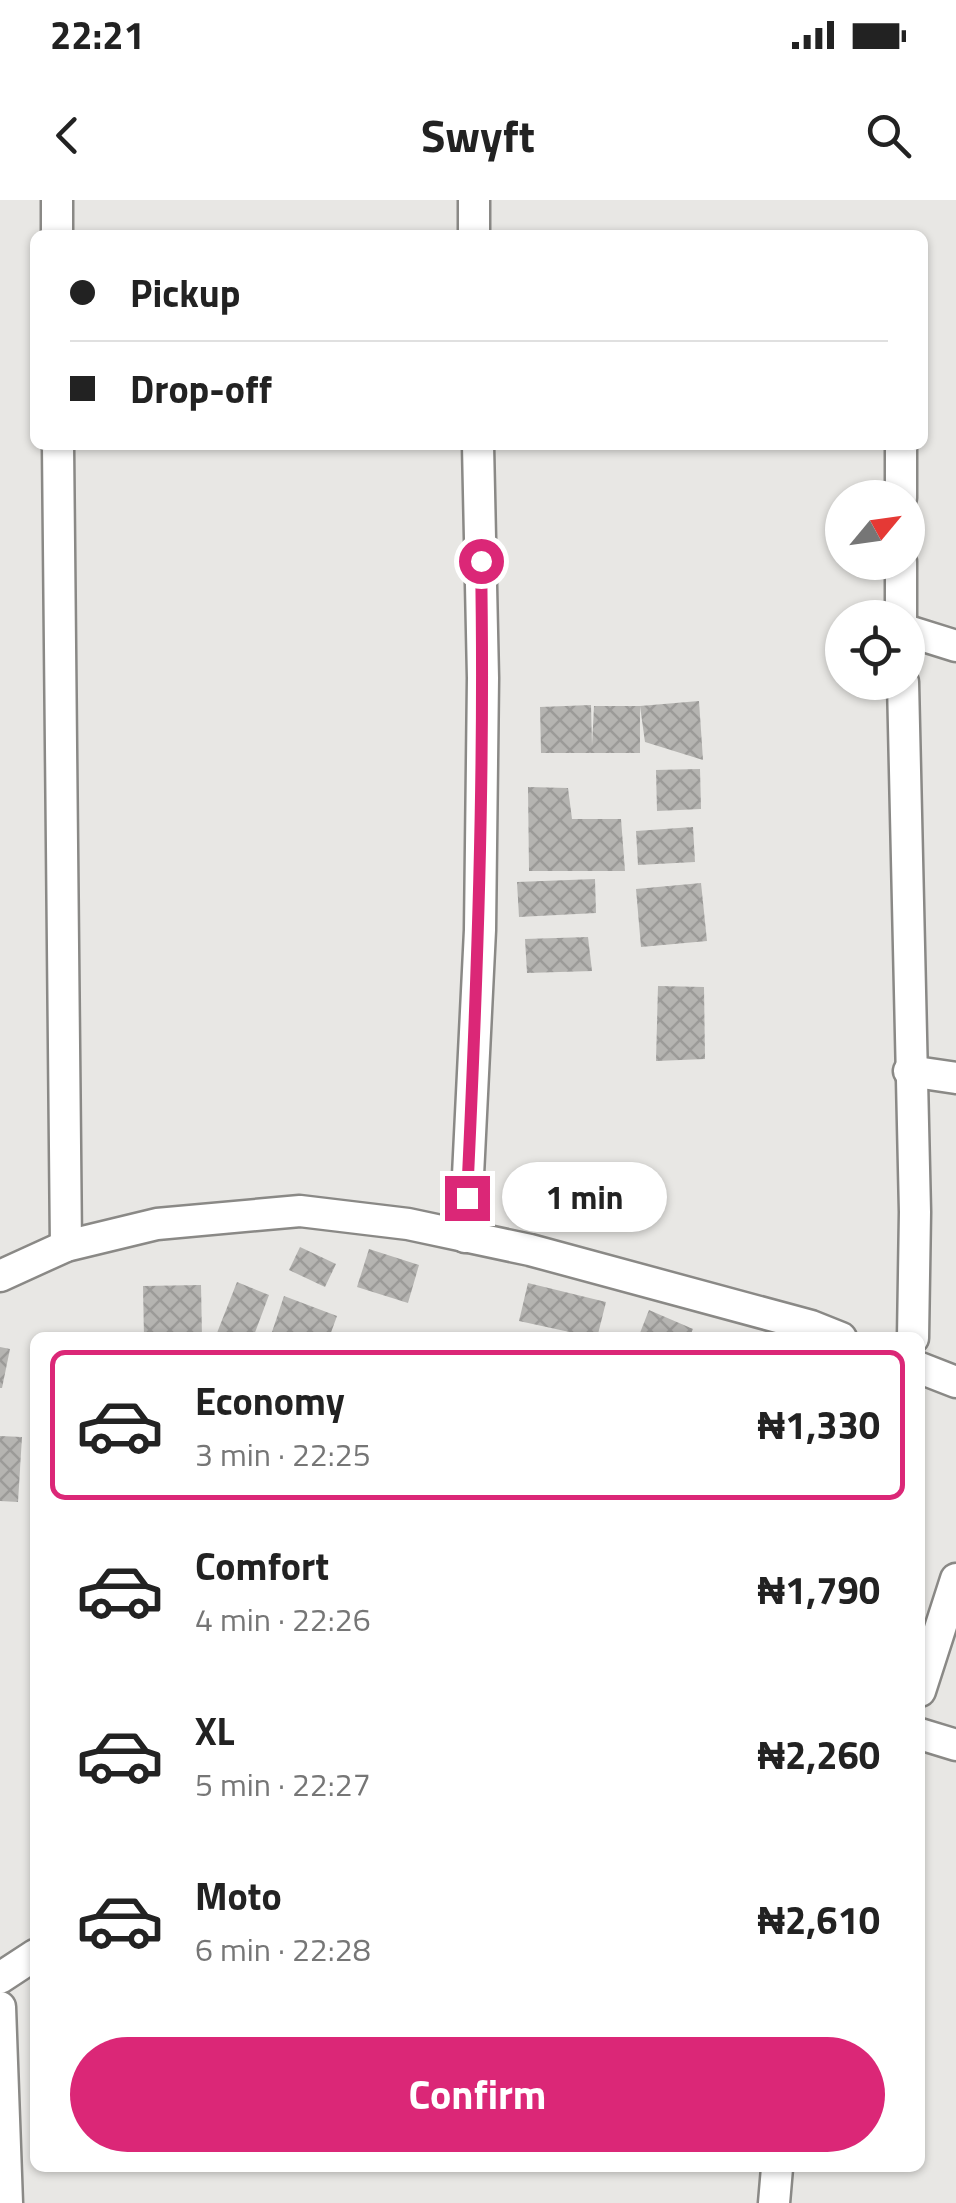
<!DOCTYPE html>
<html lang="en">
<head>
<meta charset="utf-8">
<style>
  :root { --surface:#fff; --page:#f2f2f2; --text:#222; --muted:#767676; --line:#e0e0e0; --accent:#db2777 }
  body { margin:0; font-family:"Titillium Web",sans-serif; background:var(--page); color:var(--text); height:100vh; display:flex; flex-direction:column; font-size:38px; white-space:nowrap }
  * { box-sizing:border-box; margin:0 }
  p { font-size:32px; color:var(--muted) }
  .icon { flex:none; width:55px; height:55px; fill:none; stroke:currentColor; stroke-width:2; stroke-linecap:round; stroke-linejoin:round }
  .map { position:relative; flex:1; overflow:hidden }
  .side { position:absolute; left:30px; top:1132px; width:895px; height:840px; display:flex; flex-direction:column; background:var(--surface); border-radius:15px; box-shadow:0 2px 8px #0004 }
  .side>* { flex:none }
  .guide { position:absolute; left:30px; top:30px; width:898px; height:220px; border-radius:15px; box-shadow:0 2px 8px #0004; display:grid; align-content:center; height:220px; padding:0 40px; background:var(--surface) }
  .needle { width:65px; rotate:61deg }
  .controls { position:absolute; left:825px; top:280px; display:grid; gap:20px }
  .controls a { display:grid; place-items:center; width:100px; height:100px; border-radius:50%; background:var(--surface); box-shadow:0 2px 8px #0004; font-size:50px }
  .end { position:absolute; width:45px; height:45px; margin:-22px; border:12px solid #db2777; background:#fff; box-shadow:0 0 0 5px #fff }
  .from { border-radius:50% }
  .bubble { position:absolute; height:70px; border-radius:35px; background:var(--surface); box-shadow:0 2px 8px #0004; font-size:32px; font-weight:700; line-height:70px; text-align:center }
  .guide b { display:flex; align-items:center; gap:35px; height:95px; font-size:38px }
  .guide b+b { border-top:2px solid var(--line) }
  .guide i { width:25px; height:25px; background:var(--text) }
  ul { padding:18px 0 0; list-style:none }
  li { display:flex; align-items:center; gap:30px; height:150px; margin:0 20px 15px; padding:0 20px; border:5px solid transparent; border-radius:15px }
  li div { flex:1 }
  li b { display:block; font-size:38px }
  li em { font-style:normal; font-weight:700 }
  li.on { border-color:var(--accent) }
  li>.icon { width:90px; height:90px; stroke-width:1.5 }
  .action { display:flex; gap:20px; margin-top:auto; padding:20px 40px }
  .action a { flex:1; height:115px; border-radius:60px; background:var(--accent); color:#fff; font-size:40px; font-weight:700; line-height:115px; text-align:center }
  .status { display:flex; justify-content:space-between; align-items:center; height:70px; padding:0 50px; background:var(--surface); direction:ltr }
  .status svg { height:28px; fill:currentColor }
  header { display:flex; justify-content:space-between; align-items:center; height:130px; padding:0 40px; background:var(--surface); font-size:45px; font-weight:700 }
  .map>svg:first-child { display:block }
  .building { fill:url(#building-cross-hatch) }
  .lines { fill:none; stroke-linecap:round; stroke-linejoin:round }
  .street-casing { stroke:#8a8986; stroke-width:35 }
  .street { stroke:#fff; stroke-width:30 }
  .route { stroke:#db2777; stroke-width:12 }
</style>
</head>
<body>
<div class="status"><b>22:21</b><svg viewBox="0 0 49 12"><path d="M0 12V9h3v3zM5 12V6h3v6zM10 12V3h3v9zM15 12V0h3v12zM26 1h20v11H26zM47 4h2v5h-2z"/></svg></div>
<header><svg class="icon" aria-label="back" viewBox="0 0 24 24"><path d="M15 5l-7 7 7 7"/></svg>Swyft<svg class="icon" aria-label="search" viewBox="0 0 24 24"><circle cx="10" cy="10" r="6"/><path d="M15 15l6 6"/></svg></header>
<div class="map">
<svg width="956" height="2003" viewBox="0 0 956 2003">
  <defs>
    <pattern id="building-cross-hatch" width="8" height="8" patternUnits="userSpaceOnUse" patternTransform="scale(2.5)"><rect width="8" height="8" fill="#b5b4b1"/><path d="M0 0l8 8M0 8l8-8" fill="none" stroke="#9b9a98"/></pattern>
  </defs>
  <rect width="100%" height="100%" fill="#e8e7e4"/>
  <!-- building -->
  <g class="building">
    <polygon points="699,501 703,560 645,542 640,506"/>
    <polygon points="591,505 592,546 594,506 640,506 640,553 541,553 540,507"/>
    <polygon points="700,569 701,609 657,611 656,570"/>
    <polygon points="528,587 568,588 572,619 621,619 625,671 529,671"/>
    <polygon points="693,627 695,662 638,665 636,631"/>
    <polygon points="595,679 596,713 519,717 517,682"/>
    <polygon points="701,683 707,741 641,747 636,689"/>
    <polygon points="588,737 592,771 527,773 525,739"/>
    <polygon points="658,786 704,787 705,859 656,861"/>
    <polygon points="300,1047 336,1064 325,1087 289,1070"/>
    <polygon points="369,1049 419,1065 408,1103 357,1087"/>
    <polygon points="237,1082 269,1095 253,1138 215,1138"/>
    <polygon points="528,1083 606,1102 597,1138 519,1121"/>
    <polygon points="201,1085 202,1138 144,1138 143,1086"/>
    <polygon points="284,1096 337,1116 329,1138 270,1138"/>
    <polygon points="649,1110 693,1129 689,1138 638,1138"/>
    <polygon points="0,1147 10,1149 2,1188 0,1188"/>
    <polygon points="0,1236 22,1237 18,1302 0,1301"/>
  </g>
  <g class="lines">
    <!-- street casing -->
    <g class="street-casing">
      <g id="street">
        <polyline points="57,0 57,35"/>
        <polyline points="474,0 474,35"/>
        <polyline points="58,245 66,1046"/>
        <polyline points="901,245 901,298"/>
        <polyline points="901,362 901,418"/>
        <polyline points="908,431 956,446"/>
        <polyline points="903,482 915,1012 913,1138"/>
        <polyline points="909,871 956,878"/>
        <polyline points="465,1037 480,730 483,478 478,245"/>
        <polyline points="0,1076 66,1046 157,1024 300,1011 408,1024 530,1050 811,1126 841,1138"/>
        <polyline points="920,1168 956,1182"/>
        <polyline points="920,1491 956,1379"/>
        <polyline points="920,1534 956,1545"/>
        <polyline points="0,1778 35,1755"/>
        <polyline points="0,1807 7,2003"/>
        <polyline points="774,2003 777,1968"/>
      </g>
    </g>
    <!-- street -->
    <use href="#street" class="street"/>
  </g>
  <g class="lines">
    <!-- route -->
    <path class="route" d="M467,998C477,786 485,574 481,361"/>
  </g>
</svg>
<div class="controls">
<a><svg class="needle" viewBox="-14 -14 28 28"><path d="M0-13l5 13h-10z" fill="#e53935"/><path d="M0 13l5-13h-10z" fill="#767676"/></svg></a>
<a><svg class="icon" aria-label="locate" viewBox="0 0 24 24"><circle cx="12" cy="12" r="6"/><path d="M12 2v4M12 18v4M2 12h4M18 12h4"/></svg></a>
</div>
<i class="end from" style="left:481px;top:361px"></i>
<i class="end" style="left:467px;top:998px"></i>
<div class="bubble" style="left:502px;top:962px;width:165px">1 min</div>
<div class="guide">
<b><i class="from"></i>Pickup</b>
<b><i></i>Drop-off</b>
</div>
<section class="side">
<ul>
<li class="on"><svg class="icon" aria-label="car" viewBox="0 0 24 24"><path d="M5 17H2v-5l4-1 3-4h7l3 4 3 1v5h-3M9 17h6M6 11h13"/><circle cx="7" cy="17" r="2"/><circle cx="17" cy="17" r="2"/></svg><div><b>Economy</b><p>3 min · 22:25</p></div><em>₦1,330</em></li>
<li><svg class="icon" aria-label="car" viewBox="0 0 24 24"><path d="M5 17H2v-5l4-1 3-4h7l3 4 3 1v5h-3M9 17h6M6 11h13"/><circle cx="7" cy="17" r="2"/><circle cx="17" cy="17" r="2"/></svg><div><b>Comfort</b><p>4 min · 22:26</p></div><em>₦1,790</em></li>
<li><svg class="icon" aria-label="car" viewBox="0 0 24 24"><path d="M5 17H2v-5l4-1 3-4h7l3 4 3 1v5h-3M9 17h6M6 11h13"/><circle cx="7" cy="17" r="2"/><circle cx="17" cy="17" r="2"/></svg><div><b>XL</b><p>5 min · 22:27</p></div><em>₦2,260</em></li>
<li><svg class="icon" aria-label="car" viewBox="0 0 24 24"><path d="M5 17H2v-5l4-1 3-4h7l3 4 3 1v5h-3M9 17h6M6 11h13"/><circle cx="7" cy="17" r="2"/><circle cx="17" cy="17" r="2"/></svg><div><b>Moto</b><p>6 min · 22:28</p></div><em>₦2,610</em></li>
</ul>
<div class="action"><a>Confirm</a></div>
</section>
</div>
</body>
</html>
